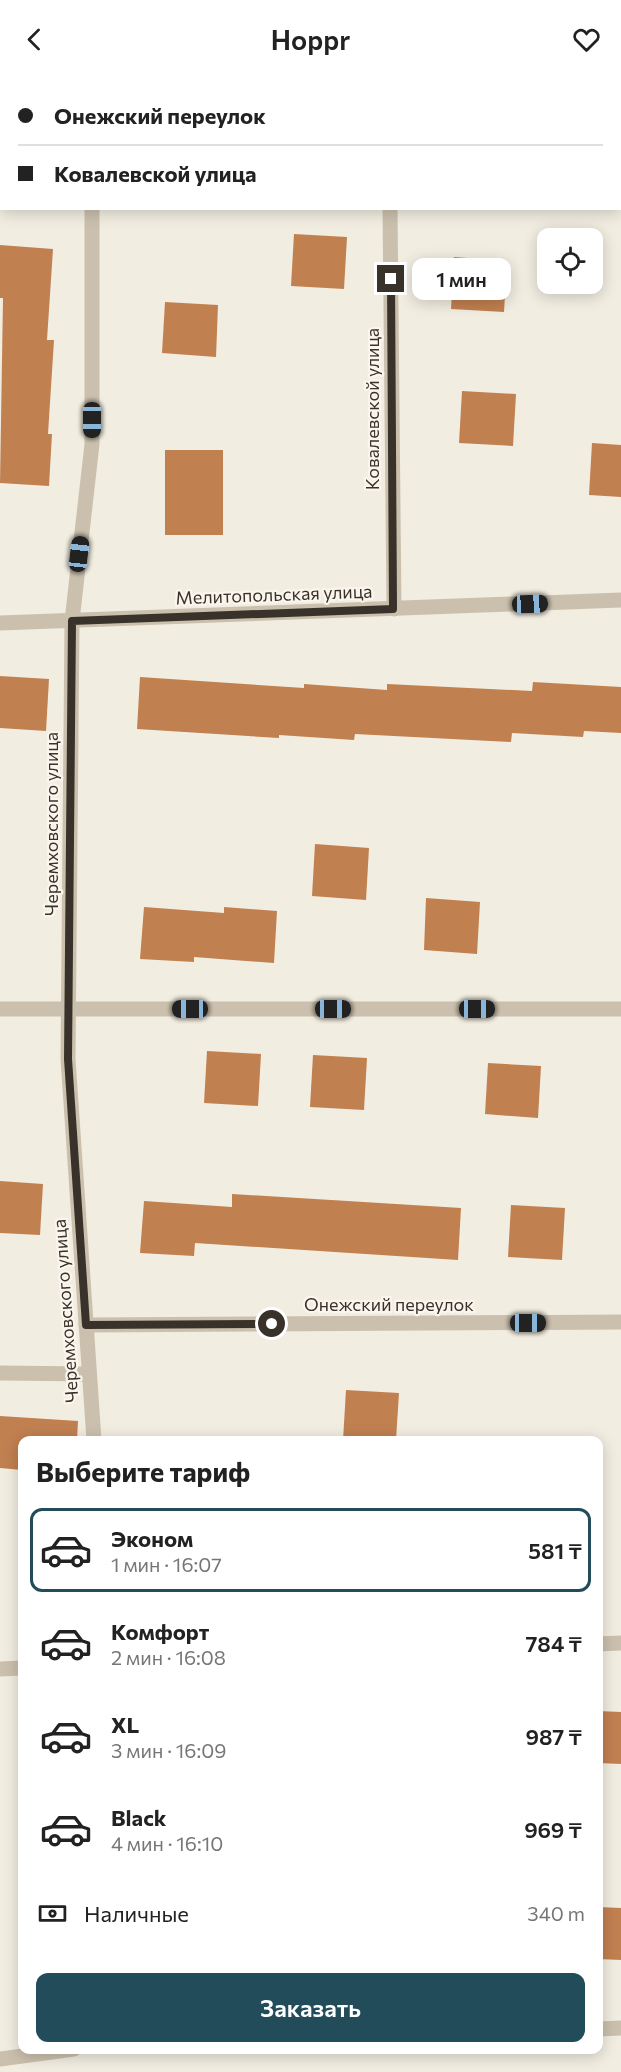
<!DOCTYPE html>
<html lang="ru">
<head>
<meta charset="utf-8">
<style>
  :root { --surface:#fff; --page:#f6f6f6; --text:#222; --muted:#767676; --line:#e0e0e0; --accent:#224c59 }
  body { margin:0; font-family:Commissioner,sans-serif; background:var(--page); color:var(--text); height:100vh; display:flex; flex-direction:column; font-size:22px; white-space:nowrap }
  * { box-sizing:border-box; margin:0 }
  p { font-size:20px; color:var(--muted) }
  .icon { flex:none; width:33px; height:33px; fill:none; stroke:currentColor; stroke-width:2; stroke-linecap:round; stroke-linejoin:round }
  .map { position:relative; flex:1; overflow:hidden }
  .side { position:absolute; left:18px; top:1358px; width:585px; height:618px; display:flex; flex-direction:column; background:var(--surface); border-radius:12px; box-shadow:0 3px 15px #0003 }
  .side>* { flex:none }
  .guide { position:absolute; left:0px; top:0px; width:621px; height:132px; box-shadow:0 3px 15px #0003; display:grid; align-content:center; height:132px; padding:0 18px; background:var(--surface) }
  .tools { position:absolute; left:537px; top:150px; display:grid; gap:12px }
  .tools a { display:grid; place-items:center; width:66px; height:66px; border-radius:12px; background:var(--surface); box-shadow:0 3px 15px #0003; font-size:30px }
  .end { position:absolute; width:27px; height:27px; margin:-14px; border:8px solid #39322b; background:#fff; box-shadow:0 0 0 3px #fff }
  .from { border-radius:50% }
  .bubble { position:absolute; height:42px; border-radius:12px; background:var(--surface); box-shadow:0 3px 15px #0003; font-size:20px; font-weight:600; line-height:42px; text-align:center }
  .car { position:absolute; width:18px; height:36px; margin:-18px -9px; border-radius:8px; box-shadow:0 0 4px 2px #0007; background:linear-gradient(#222 24%,#8ab4d8 0 40%,#222 0 76%,#8ab4d8 0 86%,#222 0) }
  .guide b { display:flex; align-items:center; gap:21px; height:57px; font-size:22px }
  .guide b+b { border-top:2px solid var(--line) }
  .guide i { width:15px; height:15px; background:var(--text) }
  ul { padding:0; list-style:none }
  li { display:flex; align-items:center; gap:18px; height:84px; margin:0 12px 9px; padding:0 6px; border:3px solid transparent; border-radius:12px }
  li div { flex:1 }
  li b { display:block; font-size:22px }
  li em { font-style:normal; font-weight:600 }
  li.on { border-color:var(--accent) }
  li>.icon { width:54px; height:54px; stroke-width:1.5 }
  h2 { padding:0 18px; font-size:27px; line-height:72px }
  .pay { display:flex; align-items:center; gap:15px; height:66px; padding:0 18px; font-size:22px }
  .pay p { margin-inline-start:auto }
  .button { display:flex; gap:12px; margin-top:auto; padding:12px 18px }
  .button a { flex:1; height:69px; border-radius:12px; background:var(--accent); color:#fff; font-size:24px; font-weight:600; line-height:69px; text-align:center }
  header { display:flex; justify-content:space-between; align-items:center; height:78px; padding:0 18px; background:var(--surface); font-size:27px; font-weight:600 }
  .map>svg:first-child { display:block }
  .building { fill:#c18050 }
  .lines { fill:none; stroke-linecap:round; stroke-linejoin:round }
  .minor { stroke:#cbc0ad; stroke-width:15 }
  .route { stroke:#39322b; stroke-width:8 }
  .labels { text-anchor:middle; dominant-baseline:central; stroke-width:4.5; stroke-linejoin:round; paint-order:stroke }
  .street-label { font-size:18px; fill:#39322b; stroke:#faf6ed }
</style>
</head>
<body>
<header><svg class="icon" aria-label="back" viewBox="0 0 24 24"><path d="M15 5l-7 7 7 7"/></svg>Hoppr<svg class="icon" aria-label="heart" viewBox="0 0 24 24"><path d="M12 20l-8-8c-3-5 5-10 8-4 3-6 11-1 8 4z"/></svg></header>
<div class="map">
<svg width="621" height="1994" viewBox="0 0 621 1994">
  <rect width="100%" height="100%" fill="#f2ede1"/>
  <!-- building -->
  <g class="building">
    <polygon points="294,156 347,159 344,211 291,208"/>
    <polygon points="0,167 53,171 47,262 54,262 48,356 52,356 49,408 0,405 3,220 0,220"/>
    <polygon points="454,179 507,183 504,234 451,231"/>
    <polygon points="165,224 218,227 216,279 162,275"/>
    <polygon points="462,313 516,316 513,368 459,365"/>
    <polygon points="592,365 621,367 621,419 589,417"/>
    <rect x="165" y="372" width="58" height="85"/>
    <polygon points="0,598 49,601 46,653 0,650"/>
    <polygon points="140,599 304,610 304,606 387,612 387,606 532,613 533,604 621,609 621,655 584,653 583,659 512,655 511,664 355,656 354,662 279,657 279,660 137,651"/>
    <polygon points="315,766 369,770 366,822 312,818"/>
    <polygon points="426,820 480,824 477,876 424,872"/>
    <polygon points="144,829 224,835 224,829 277,833 274,885 194,879 194,884 140,881"/>
    <polygon points="207,973 261,976 258,1028 204,1025"/>
    <polygon points="313,977 367,980 364,1032 310,1029"/>
    <polygon points="488,985 541,988 538,1040 485,1036"/>
    <polygon points="0,1103 43,1106 40,1157 0,1155"/>
    <polygon points="232,1116 461,1130 458,1182 195,1165 194,1178 140,1175 144,1123 232,1129"/>
    <polygon points="511,1127 565,1130 562,1182 508,1179"/>
    <polygon points="346,1312 399,1315 396,1362 343,1362"/>
    <polygon points="0,1338 78,1343 77,1362 22,1362 22,1392 0,1390"/>
    <polygon points="598,1633 621,1634 621,1686 598,1685"/>
    <polygon points="598,1829 621,1830 621,1882 598,1881"/>
  </g>
  <g class="lines">
    <!-- minor -->
    <g class="minor">
      <polyline points="92,0 92,2"/>
      <polyline points="389,0 389,2"/>
      <polyline points="92,130 92,366 72,543 68,981 94,1362"/>
      <polyline points="390,130 394,531"/>
      <polyline points="0,545 621,522"/>
      <polyline points="0,931 621,931"/>
      <polyline points="86,1247 621,1244"/>
      <polyline points="0,1295 89,1296"/>
      <polyline points="598,1566 621,1565"/>
      <polyline points="0,1591 22,1590"/>
      <polyline points="598,1951 621,1950"/>
      <polyline points="0,1981 74,1971"/>
    </g>
  </g>
  <g class="lines">
    <!-- route -->
    <polyline class="route" points="272,1246 86,1247 68,981 72,543 393,531 391,201"/>
  </g>
  <g class="labels">
    <!-- street labels -->
    <g class="street-label">
      <text transform="translate(372 331) rotate(-90)">Ковалевской улица</text>
      <text transform="translate(274 516) rotate(-2)">Мелитопольская улица</text>
      <text transform="translate(51 746) rotate(-90)">Черемховского улица</text>
      <text x="389" y="1226">Онежский переулок</text>
      <text transform="translate(65 1233) rotate(-94)">Черемховского улица</text>
    </g>
  </g>
</svg>
<div class="tools">
<a><svg class="icon" aria-label="locate" viewBox="0 0 24 24"><circle cx="12" cy="12" r="6"/><path d="M12 2v4M12 18v4M2 12h4M18 12h4"/></svg></a>
</div>
<i class="end from" style="left:272px;top:1246px"></i>
<i class="end" style="left:391px;top:201px"></i>
<div class="bubble" style="left:412px;top:180px;width:99px">1 мин</div>
<i class="car" style="left:92px;top:342px;rotate:180deg"></i>
<i class="car" style="left:79px;top:476px;rotate:7deg"></i>
<i class="car" style="left:530px;top:526px;rotate:88deg"></i>
<i class="car" style="left:190px;top:931px;rotate:270deg"></i>
<i class="car" style="left:333px;top:931px;rotate:90deg"></i>
<i class="car" style="left:477px;top:931px;rotate:90deg"></i>
<i class="car" style="left:528px;top:1245px;rotate:90deg"></i>
<div class="guide">
<b><i class="from"></i>Онежский переулок</b>
<b><i></i>Ковалевской улица</b>
</div>
<section class="side">
<h2>Выберите тариф</h2>
<ul>
<li class="on"><svg class="icon" aria-label="car" viewBox="0 0 24 24"><path d="M5 17H2v-5l4-1 3-4h7l3 4 3 1v5h-3M9 17h6M6 11h13"/><circle cx="7" cy="17" r="2"/><circle cx="17" cy="17" r="2"/></svg><div><b>Эконом</b><p>1 мин · 16:07</p></div><em>581 ₸</em></li>
<li><svg class="icon" aria-label="car" viewBox="0 0 24 24"><path d="M5 17H2v-5l4-1 3-4h7l3 4 3 1v5h-3M9 17h6M6 11h13"/><circle cx="7" cy="17" r="2"/><circle cx="17" cy="17" r="2"/></svg><div><b>Комфорт</b><p>2 мин · 16:08</p></div><em>784 ₸</em></li>
<li><svg class="icon" aria-label="car" viewBox="0 0 24 24"><path d="M5 17H2v-5l4-1 3-4h7l3 4 3 1v5h-3M9 17h6M6 11h13"/><circle cx="7" cy="17" r="2"/><circle cx="17" cy="17" r="2"/></svg><div><b>XL</b><p>3 мин · 16:09</p></div><em>987 ₸</em></li>
<li><svg class="icon" aria-label="car" viewBox="0 0 24 24"><path d="M5 17H2v-5l4-1 3-4h7l3 4 3 1v5h-3M9 17h6M6 11h13"/><circle cx="7" cy="17" r="2"/><circle cx="17" cy="17" r="2"/></svg><div><b>Black</b><p>4 мин · 16:10</p></div><em>969 ₸</em></li>
</ul>
<div class="pay"><svg class="icon" aria-label="cash" viewBox="0 0 24 24"><path d="M3 7h18v10H3z"/><circle cx="12" cy="12" r="2"/></svg>Наличные<p>340 m</p></div>
<div class="button"><a>Заказать</a></div>
</section>
</div>
</body>
</html>
